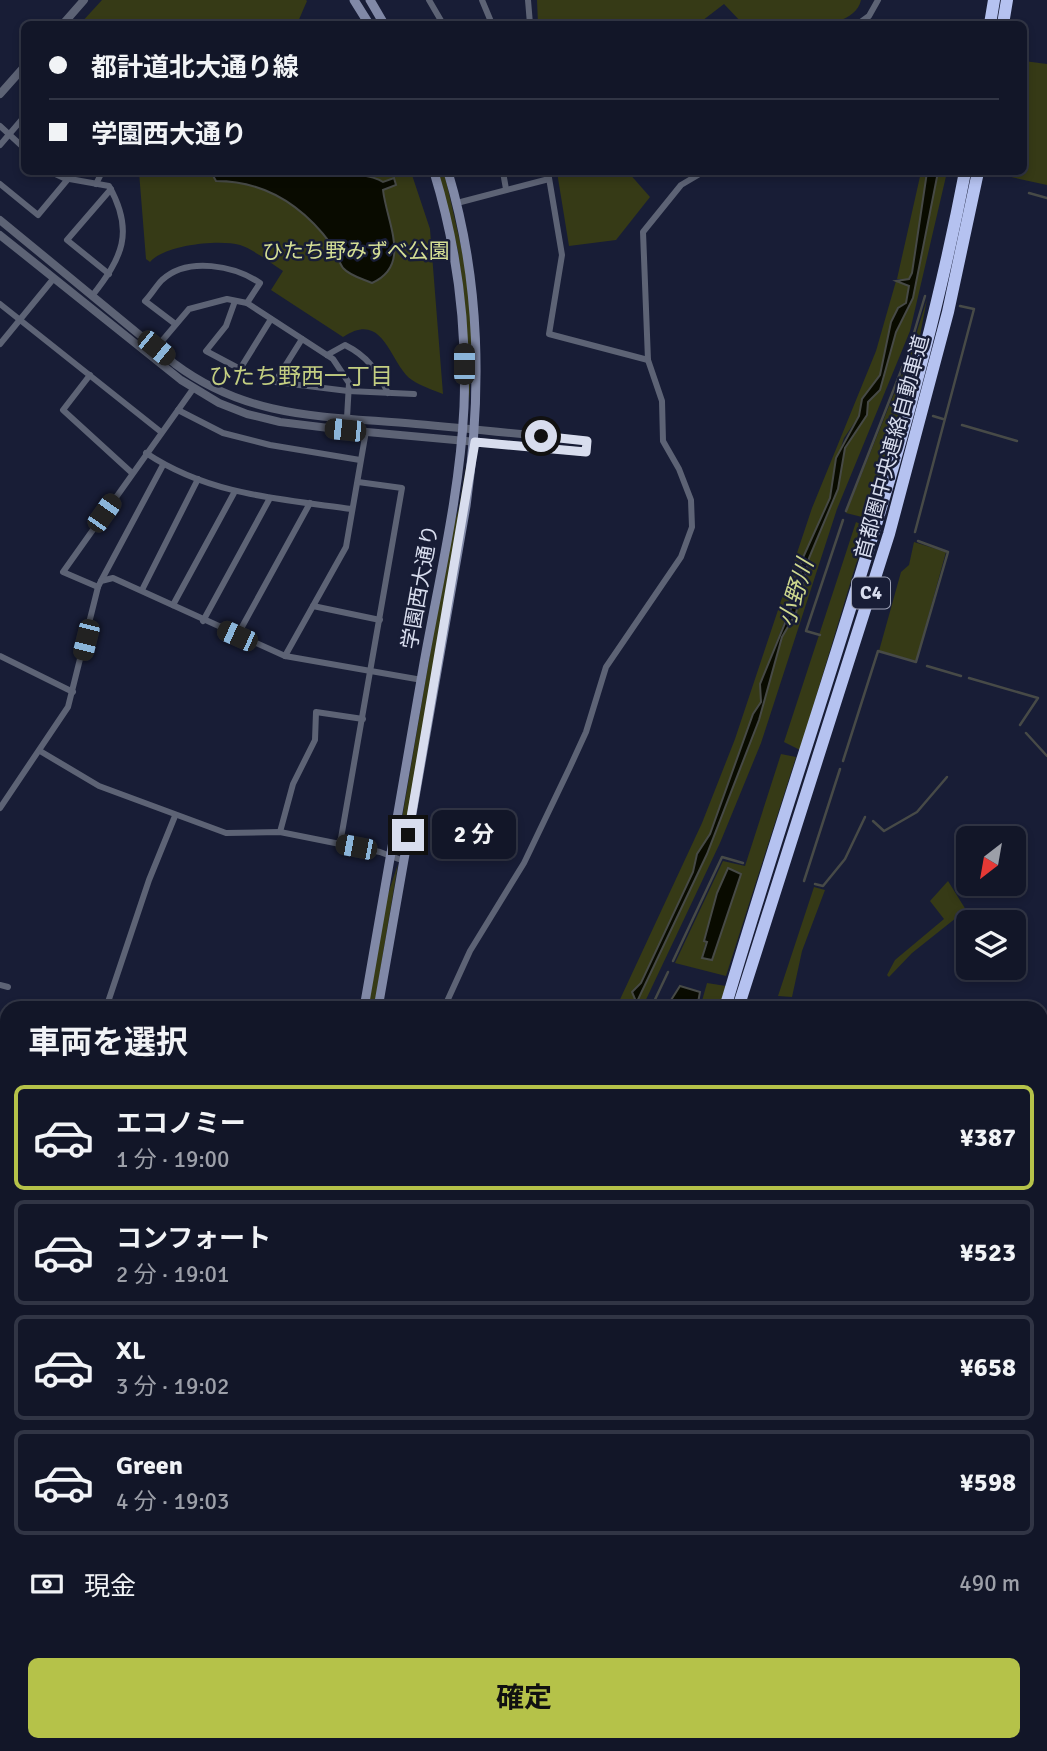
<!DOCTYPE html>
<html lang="ja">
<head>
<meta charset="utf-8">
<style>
  :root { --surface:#121628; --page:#1f2334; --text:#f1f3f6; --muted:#9c9fa8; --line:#313545; --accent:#b5c249 }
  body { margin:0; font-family:Signika,"Noto Sans JP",sans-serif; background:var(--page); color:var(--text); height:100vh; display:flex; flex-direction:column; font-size:26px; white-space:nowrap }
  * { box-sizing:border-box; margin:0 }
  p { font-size:23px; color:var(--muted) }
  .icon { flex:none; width:38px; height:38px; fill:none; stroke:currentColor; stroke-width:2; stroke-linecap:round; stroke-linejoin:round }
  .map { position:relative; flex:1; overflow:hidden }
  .drawer { position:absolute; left:0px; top:1001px; width:1048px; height:751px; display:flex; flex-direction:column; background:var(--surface); border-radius:21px 21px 0 0; box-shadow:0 4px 10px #0003,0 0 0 2px var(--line) }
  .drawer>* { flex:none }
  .top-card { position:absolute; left:21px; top:21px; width:1006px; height:154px; border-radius:10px; box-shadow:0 4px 10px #0003,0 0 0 2px var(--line); display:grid; align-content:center; height:154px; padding:0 28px; background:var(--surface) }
  .needle { width:46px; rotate:211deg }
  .tools { position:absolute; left:956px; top:826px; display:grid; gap:14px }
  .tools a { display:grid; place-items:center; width:70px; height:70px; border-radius:10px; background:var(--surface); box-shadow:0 4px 10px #0003,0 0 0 2px var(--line); font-size:35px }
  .end { position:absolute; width:32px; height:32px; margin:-16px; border:9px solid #d8ddee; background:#111; box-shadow:0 0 0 4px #111 }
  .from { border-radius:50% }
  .bubble { position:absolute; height:49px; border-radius:10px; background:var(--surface); box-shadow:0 4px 10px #0003,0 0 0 2px var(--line); font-size:23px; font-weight:700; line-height:49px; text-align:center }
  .car { position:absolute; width:21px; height:42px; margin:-21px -10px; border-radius:9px; box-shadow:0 0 5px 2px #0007; background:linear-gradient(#222 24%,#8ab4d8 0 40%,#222 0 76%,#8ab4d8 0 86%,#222 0) }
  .top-card b { display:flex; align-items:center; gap:24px; height:66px; font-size:26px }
  .top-card b+b { border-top:2px solid var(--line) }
  .top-card i { width:18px; height:18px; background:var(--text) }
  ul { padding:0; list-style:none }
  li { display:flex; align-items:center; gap:21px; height:105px; margin:0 14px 10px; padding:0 14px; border:4px solid var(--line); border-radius:10px }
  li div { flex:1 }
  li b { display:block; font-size:26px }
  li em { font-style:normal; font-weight:700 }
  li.on { border-color:var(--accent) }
  li>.icon { width:63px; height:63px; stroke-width:1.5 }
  h2 { padding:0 28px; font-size:32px; line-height:84px }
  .pay { display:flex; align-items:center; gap:18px; height:77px; padding:0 28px; font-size:26px }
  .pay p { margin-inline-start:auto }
  .action { display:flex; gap:14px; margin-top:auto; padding:14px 28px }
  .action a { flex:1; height:80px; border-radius:10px; background:var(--accent); color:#111; font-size:28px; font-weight:700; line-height:80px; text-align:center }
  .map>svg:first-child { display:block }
  .green { fill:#363a16; fill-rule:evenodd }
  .water { fill:#090b00; stroke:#474a47; stroke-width:2 }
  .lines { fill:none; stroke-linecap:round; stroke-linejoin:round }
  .stream { stroke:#474a47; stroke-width:2.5 }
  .minor { stroke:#5d6375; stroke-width:6 }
  .tertiary { stroke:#5d6375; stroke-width:8 }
  .secondary { stroke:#8189a7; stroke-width:9 }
  .motorway { stroke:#b5c2f0; stroke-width:12 }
  .route { stroke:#d8ddee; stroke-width:9 }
  .labels { text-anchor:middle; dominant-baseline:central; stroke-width:5; stroke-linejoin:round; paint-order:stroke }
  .shield { fill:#181d36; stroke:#9ea3b7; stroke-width:2 }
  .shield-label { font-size:19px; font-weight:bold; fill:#d8ddee }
  .park-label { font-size:21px; fill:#d5df95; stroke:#181d36 }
  .street-label { font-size:21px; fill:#d8ddee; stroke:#181d36 }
  .neighbourhood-label { font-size:23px; fill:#c3ce81; stroke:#181d36 }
  .water-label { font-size:23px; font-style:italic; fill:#ced88e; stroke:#181d36 }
</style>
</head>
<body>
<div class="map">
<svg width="1047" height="1751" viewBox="0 0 1047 1751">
  <rect width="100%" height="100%" fill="#181d36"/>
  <!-- green -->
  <g class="green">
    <polygon points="102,0 306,0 307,1 297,24 80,24"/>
    <path d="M537,0H861C853,36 772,25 743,24L724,4L698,24H538Z"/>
    <polygon points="1024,61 1047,64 1047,185 997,174 1024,172"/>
    <path d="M139,172H411L430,229L443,394C433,390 421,386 412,380C389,364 385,309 343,337L271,290L283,271C270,263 255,250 240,245C219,239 164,245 150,262L146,259Z"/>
    <polygon points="438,172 444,172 464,259 473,335 469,403 464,298 458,251"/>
    <polygon points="557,172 628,172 650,197 616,240 569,246"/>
    <polygon points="921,172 927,172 912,273 909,279 897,279"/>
    <polygon points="938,172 947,172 910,331 837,509 761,743 720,843 642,1008 634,1008 707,854 759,720 782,637 796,613 809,558 838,489 845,448 867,415 868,402 880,390 896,332 913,298"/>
    <polygon points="896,281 909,286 906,303 880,375 863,398 859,416 844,438 834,469 830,498 801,562 801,579 760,684 761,702 753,714 710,834 697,854 693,872 641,983 632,992 635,999 631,1008 616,1008 702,823 735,739 812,508 876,351"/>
    <polygon points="927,299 913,372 870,519 846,513 910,354"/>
    <polygon points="466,467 467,476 406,825 396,854 450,536 459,508"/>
    <polygon points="856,522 869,528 856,564 800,750 784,742"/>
    <polygon points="914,542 946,552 916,661 879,651 901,572 909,565"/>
    <path d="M781,754L796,757L726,976L675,963L723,861L745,866ZM728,869L741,874L702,958L717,893Z"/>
    <polygon points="398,864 374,1008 368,1008 387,897"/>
    <polygon points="948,881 966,910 912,953 889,977 887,975 895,960 944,919 930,901"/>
    <polygon points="814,887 825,890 802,951 792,997 778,996"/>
    <polygon points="707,983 726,986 719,1008 700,1008"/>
    <polygon points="0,1332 7,1332 7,1441 0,1440"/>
    <polygon points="0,1456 7,1457 7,1684 0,1683"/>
    <polygon points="0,1699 7,1700 7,1745 171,1745 170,1751 0,1751"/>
  </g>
  <!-- water -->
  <g class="water">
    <path d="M211,172H343C356,176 371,174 383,182L394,178L396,185L383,190C387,224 412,265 372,283C363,279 350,276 343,268C338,261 336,251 331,244C302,205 265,181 216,181Z"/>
    <polygon points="927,172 938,172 913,298 896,332 880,390 868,402 867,415 845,448 838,489 809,558 796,613 782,637 759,720 707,854 634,1008 631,1008 635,999 632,992 641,983 693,872 697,854 710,834 753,714 761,702 760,684 795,599 801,579 801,562 830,498 836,458 859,416 862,399 880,375 891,322 898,308 906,303 909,286 896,281 909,279 912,273"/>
    <polygon points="728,868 741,874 712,960 702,958 707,942 704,941 717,893"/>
    <polygon points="680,986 700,992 697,1008 666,1008"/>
  </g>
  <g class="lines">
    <!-- stream -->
    <g class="stream">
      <polyline points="1029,193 1047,198"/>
      <polyline points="933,416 943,419"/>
      <polyline points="962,425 1017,441"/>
      <polyline points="846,511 908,353 925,296"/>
      <polyline points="915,532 974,309 960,306"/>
      <polyline points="820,635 806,631 843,520"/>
      <polyline points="927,666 961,676"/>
      <polyline points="969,678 1038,698 1020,725"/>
      <polyline points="1026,733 1047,756"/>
      <polyline points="843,761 878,651 916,662 948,552 918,541"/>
      <polyline points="873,821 884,831 917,812 947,777"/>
      <polyline points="804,881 840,769"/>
      <polyline points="815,884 823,886 845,859 865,817"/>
      <polyline points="673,961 722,857 743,863"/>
      <polyline points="651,1008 668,972"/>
      <polyline points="513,1745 515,1751"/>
      <polyline points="554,1745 556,1751"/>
      <polyline points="1038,1745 1043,1751"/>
      <polyline points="329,1751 350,1745"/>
    </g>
    <!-- minor -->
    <g class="minor">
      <polyline points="429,0 443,24"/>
      <polyline points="482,0 492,24"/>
      <polyline points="528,0 530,24"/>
      <polyline points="858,24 869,16 878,0"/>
      <polyline points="0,126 24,148"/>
      <polyline points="0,145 24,117"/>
      <path d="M51,172L64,178L109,186C135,232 122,258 92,296"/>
      <polyline points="503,172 506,189"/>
      <polyline points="548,172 562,255 549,334 648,360"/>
      <polyline points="0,184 38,215 68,179"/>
      <polyline points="96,184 102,172"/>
      <polyline points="457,203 549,179"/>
      <polyline points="109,274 67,240 111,189"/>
      <polyline points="235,301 226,326 206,351 240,369 271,319"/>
      <polyline points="0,304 161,432"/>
      <path d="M174,323L145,301C151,295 156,286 162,280C188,256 235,266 260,283L247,303"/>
      <polyline points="302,339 275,382 348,391 414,394"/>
      <polyline points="0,344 54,278"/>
      <polyline points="156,348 189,309 227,299 247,303 333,359 349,383 347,418"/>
      <path d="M327,355L345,345C367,356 377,370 388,393"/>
      <polyline points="90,375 63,410 132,473"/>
      <polyline points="178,410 223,433 270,445 360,460"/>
      <path d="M146,453C209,495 279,499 352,509"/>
      <polyline points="101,581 163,465"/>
      <polyline points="98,587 63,572 193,389"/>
      <polyline points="142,590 198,479"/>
      <polyline points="173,605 234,493"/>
      <polyline points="313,606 380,620"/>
      <polyline points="203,621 270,498"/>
      <polyline points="237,636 310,503"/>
      <polyline points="0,656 73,692"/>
      <polyline points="285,656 346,547 366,431"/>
      <polyline points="40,751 99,786 226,833 280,832 380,852 404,861"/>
      <polyline points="0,808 68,707 98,587 101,581 113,578 285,656 422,680"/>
      <polyline points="280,832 293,784 315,740 316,712 363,719"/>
      <polyline points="340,844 402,488 358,482"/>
      <polyline points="0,985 8,987"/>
      <polyline points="106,1008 149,880 175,816"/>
      <polyline points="444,1008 470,951 524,863 570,767 586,732 606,667 681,557 692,527 691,500 679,469 663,441 662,401 648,360 643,232 681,185 703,172"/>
      <polyline points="0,1076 7,1079"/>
      <polyline points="0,1230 7,1223"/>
      <polyline points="0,1447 7,1448"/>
      <polyline points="1041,1525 1047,1519"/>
      <polyline points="0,1690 7,1691"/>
      <polyline points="615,1745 615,1751"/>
      <polyline points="651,1745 651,1751"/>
      <polyline points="991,1745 999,1751"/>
      <polyline points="929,1751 931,1745"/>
    </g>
    <!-- tertiary -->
    <g class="tertiary">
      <polyline points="63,24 84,0"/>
      <polyline points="0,94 24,67"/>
      <path d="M0,220L175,364C250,420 327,416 416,424C473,429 530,435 587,441L586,452L345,430L280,422L247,414L219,403L181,380L0,235"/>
      <polyline points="1041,1732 1047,1735"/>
    </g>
    <!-- secondary -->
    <g class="secondary">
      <polyline points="354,0 369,24"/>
      <polyline points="370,0 384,24"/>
      <path d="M364,1008C384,893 404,778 424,663C439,579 460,493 464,407C467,327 457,247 434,172"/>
      <path d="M378,1008L466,506C482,393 481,282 448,172"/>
      <polyline points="1041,1236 1047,1232"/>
      <polyline points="702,1745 703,1751"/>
      <polyline points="235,1751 236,1745"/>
      <polyline points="249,1751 250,1745"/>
    </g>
    <!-- motorway -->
    <g class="motorway">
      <polyline points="990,24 994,0"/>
      <polyline points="1003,24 1007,0"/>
      <path d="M725,1008C807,728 910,460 965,172"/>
      <polyline points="738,1008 889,534 948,312 978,172"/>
      <polyline points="627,1745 627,1751"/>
      <polyline points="639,1745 639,1751"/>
    </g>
  </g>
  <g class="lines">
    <!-- route -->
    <polyline class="route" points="408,835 475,442 586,452 587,441 541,436"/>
  </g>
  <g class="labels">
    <!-- shield labels -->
    <rect class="shield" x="852" y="577.5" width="38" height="31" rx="5"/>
    <g class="shield-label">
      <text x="871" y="593">C4</text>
    </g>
    <!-- park labels -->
    <g class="park-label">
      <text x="356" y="251">ひたち野みずべ公園</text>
    </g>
    <!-- street labels -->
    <g class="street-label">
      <text transform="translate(892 447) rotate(-75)">首都圏中央連絡自動車道</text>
      <text transform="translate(420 587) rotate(-80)">学園西大通り</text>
    </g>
    <!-- neighbourhood labels -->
    <g class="neighbourhood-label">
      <text x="301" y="376">ひたち野西一丁目</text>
    </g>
    <!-- water labels -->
    <g class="water-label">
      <text transform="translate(796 593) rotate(-73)">小野川</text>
    </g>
  </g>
</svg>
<div class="tools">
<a><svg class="needle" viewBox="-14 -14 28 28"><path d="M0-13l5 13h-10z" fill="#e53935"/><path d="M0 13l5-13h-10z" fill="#9c9fa8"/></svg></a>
<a><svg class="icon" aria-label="layers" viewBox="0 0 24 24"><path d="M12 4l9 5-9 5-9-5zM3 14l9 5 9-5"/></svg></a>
</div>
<i class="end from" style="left:541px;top:436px"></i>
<i class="end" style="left:408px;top:835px"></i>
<div class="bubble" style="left:432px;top:810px;width:84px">2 分</div>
<i class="car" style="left:156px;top:348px;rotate:129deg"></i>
<i class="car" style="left:464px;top:364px;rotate:0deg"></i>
<i class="car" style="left:345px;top:430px;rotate:276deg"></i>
<i class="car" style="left:104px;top:513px;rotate:35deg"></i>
<i class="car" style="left:237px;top:636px;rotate:294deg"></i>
<i class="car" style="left:86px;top:640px;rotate:194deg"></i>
<i class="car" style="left:356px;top:847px;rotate:281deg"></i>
<div class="top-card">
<b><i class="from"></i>都計道北大通り線</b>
<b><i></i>学園西大通り</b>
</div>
<section class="drawer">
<h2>車両を選択</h2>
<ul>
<li class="on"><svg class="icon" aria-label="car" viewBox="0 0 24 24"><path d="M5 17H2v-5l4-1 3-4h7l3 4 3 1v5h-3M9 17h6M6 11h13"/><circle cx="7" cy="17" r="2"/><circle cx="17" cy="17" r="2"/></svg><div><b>エコノミー</b><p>1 分 · 19:00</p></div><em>¥387</em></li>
<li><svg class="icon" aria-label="car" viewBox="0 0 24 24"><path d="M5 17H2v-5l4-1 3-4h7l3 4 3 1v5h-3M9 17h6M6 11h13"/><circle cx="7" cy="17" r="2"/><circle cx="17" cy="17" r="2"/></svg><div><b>コンフォート</b><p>2 分 · 19:01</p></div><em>¥523</em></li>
<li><svg class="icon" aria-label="car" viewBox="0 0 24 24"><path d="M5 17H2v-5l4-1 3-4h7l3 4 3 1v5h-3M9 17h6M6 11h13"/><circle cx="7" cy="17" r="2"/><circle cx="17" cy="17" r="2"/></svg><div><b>XL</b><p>3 分 · 19:02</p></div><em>¥658</em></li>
<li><svg class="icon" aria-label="car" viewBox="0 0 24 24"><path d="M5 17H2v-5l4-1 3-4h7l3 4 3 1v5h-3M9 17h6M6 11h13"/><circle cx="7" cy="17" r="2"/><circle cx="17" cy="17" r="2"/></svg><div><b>Green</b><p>4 分 · 19:03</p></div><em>¥598</em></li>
</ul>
<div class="pay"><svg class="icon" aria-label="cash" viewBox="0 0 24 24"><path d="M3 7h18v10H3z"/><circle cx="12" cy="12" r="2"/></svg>現金<p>490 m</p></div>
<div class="action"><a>確定</a></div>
</section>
</div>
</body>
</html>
